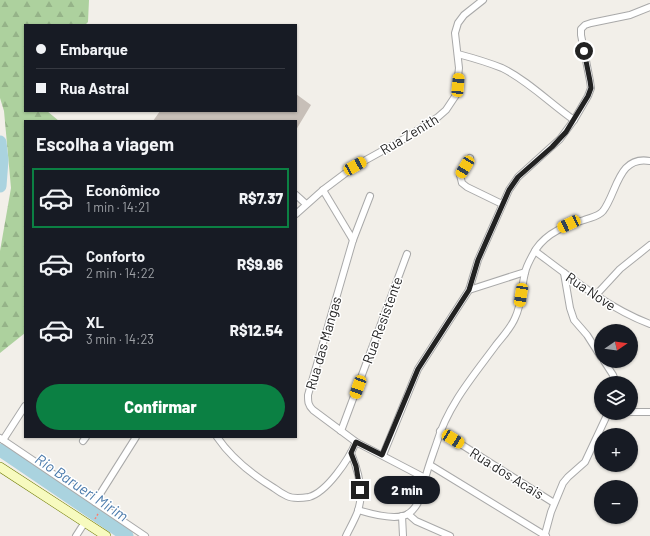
<!DOCTYPE html>
<html lang="pt">
<head>
<meta charset="utf-8">
<style>
  :root { --surface:#171b24; --page:#20242c; --text:#f1f3f6; --muted:#9ea1a6; --line:#363941; --accent:#0b8043 }
  body { margin:0; font-family:Barlow,sans-serif; background:var(--page); color:var(--text); height:100vh; display:flex; flex-direction:column; font-size:15px; white-space:nowrap }
  * { box-sizing:border-box; margin:0 }
  p { font-size:13px; color:var(--muted) }
  .icon { flex:none; width:22px; height:22px; fill:none; stroke:currentColor; stroke-width:2; stroke-linecap:round; stroke-linejoin:round }
  .map { position:relative; flex:1; overflow:hidden }
  .drawer { position:absolute; left:24px; top:120px; width:273px; height:318px; display:flex; flex-direction:column; background:var(--surface); border-radius:0px; box-shadow:0 1px 3px #0004 }
  .drawer>* { flex:none }
  .top-card { position:absolute; left:24px; top:24px; width:273px; height:88px; border-radius:0px; box-shadow:0 1px 3px #0004; display:grid; align-content:center; height:88px; padding:0 12px; background:var(--surface) }
  .needle { width:26px; rotate:77deg }
  .buttons { position:absolute; left:594px; top:324px; display:grid; gap:8px }
  .buttons a { display:grid; place-items:center; width:44px; height:44px; border-radius:50%; background:var(--surface); box-shadow:0 1px 3px #0004; font-size:20px }
  .end { position:absolute; width:18px; height:18px; margin:-9px; border:5px solid #222; background:#fff; box-shadow:0 0 0 2px #fff }
  .from { border-radius:50% }
  .bubble { position:absolute; height:28px; border-radius:14px; background:var(--surface); box-shadow:0 1px 3px #0004; font-size:13px; font-weight:800; line-height:28px; text-align:center }
  .car { position:absolute; width:12px; height:24px; margin:-12px -6px; border-radius:5px; box-shadow:0 0 3px 1px #0007; background:linear-gradient(#f5c518 24%,#345 0 40%,#f5c518 0 76%,#345 0 86%,#f5c518 0) }
  .top-card b { display:flex; align-items:center; gap:14px; height:38px; font-size:15px }
  .top-card b+b { border-top:1px solid var(--line) }
  .top-card i { width:10px; height:10px; background:var(--text) }
  ul { padding:0; list-style:none }
  li { display:flex; align-items:center; gap:12px; height:60px; margin:0 8px 6px; padding:0 4px; border:2px solid transparent; border-radius:0px }
  li div { flex:1 }
  li b { display:block; font-size:15px }
  li em { font-style:normal; font-weight:800 }
  li.selected { border-color:var(--accent) }
  li>.icon { width:36px; height:36px; stroke-width:1.5 }
  h2 { padding:0 12px; font-size:18px; line-height:48px }
  .primary-button { display:flex; gap:8px; margin-top:auto; padding:8px 12px }
  .primary-button a { flex:1; height:46px; border-radius:24px; background:var(--accent); color:#fff; font-size:16px; font-weight:800; line-height:46px; text-align:center }
  .map>svg:first-child { display:block }
  .forest { fill:url(#forest-firs) }
  .lines { fill:none; stroke-linecap:round; stroke-linejoin:round }
  .river { stroke:#aad3df; stroke-width:13 }
  .building { fill:#c7bfb8 }
  .minor-casing { stroke:#a9a9a9; stroke-width:8 }
  .secondary-casing { stroke:#707d05; stroke-width:10 }
  .path { stroke:#fa8072; stroke-width:1.5; stroke-dasharray:2 2; stroke-linecap:butt }
  .minor { stroke:#fff; stroke-width:6 }
  .secondary { stroke:#f7fabf; stroke-width:9 }
  .route { stroke:#222; stroke-width:5 }
  .labels { text-anchor:middle; dominant-baseline:central; stroke-width:3; stroke-linejoin:round; paint-order:stroke }
  .street-label { font-size:14px; fill:#222; stroke:#fff }
  .water-label { font-size:15px; font-style:italic; fill:#4a7aab; stroke:#fff }
</style>
</head>
<body>
<div class="map">
<svg width="650" height="536" viewBox="0 0 650 536">
  <defs>
    <pattern id="forest-firs" width="22" height="20" patternUnits="userSpaceOnUse"><rect width="22" height="20" fill="#add19e"/><path d="M5 1l3.5 6h-7zM16 11l3.5 6h-7z" fill="#95b388"/></pattern>
  </defs>
  <rect width="100%" height="100%" fill="#f2efe9"/>
  <!-- forest -->
  <polygon class="forest" points="0,0 89,0 88,22 85,25 25,25 25,111 47,111 59,121 25,121 25,333 0,353 0,251 11,188 4,111 0,98"/>
  <g class="lines">
    <!-- river -->
    <g class="river">
      <polyline points="0,142 2,160 0,186"/>
      <polyline points="0,450 127,536"/>
    </g>
  </g>
  <!-- building -->
  <polygon class="building" points="296,94 311,105 296,130 296,121 153,121 160,111 296,111"/>
  <g class="lines">
    <!-- minor casing -->
    <g class="minor-casing">
      <g id="minor">
        <path d="M458,54C473,58 487,62 502,68C527,80 551,104 574,120"/>
        <polyline points="470,158 460,175 462,183 467,187 502,204"/>
        <polyline points="323,190 353,240"/>
        <polyline points="296,195 306,204"/>
        <path d="M370,196L353,240L308,395C308,402 308,405 313,410L356,442L425,478"/>
        <polyline points="296,214 323,190 355,166 402,140 438,117 446,110 456,95 457,85 459,68 455,33 458,23 464,15 483,0"/>
        <path d="M535,251C571,278 608,308 650,324"/>
        <polyline points="564,273 570,308 574,320 587,335 601,357"/>
        <polyline points="469,290 525,272"/>
        <polyline points="596,295 620,269 650,245"/>
        <polyline points="604,361 613,375 616,383"/>
        <polyline points="631,412 650,412"/>
        <polyline points="341,431 407,254"/>
        <polyline points="440,431 554,503"/>
        <path d="M217,437C232,459 251,474 274,488C278,491 283,494 287,496C293,499 302,498 309,497C327,492 349,459 356,442"/>
        <polyline points="0,438 145,536"/>
        <polyline points="3,440 25,406"/>
        <polyline points="83,441 86,437"/>
        <polyline points="383,455 418,369 469,290 478,260 509,190 518,177 560,139 574,120 588,96 591,88 590,81 581,35 581,29 585,25 591,23 630,15 650,7"/>
        <polyline points="430,465 546,536"/>
        <polyline points="95,502 136,437"/>
        <path d="M358,510C371,514 396,521 408,514C420,506 422,492 425,479C428,467 433,454 437,442C448,405 474,375 496,345C503,336 511,328 515,318C522,304 521,288 525,273C526,266 532,256 536,249C548,232 565,226 584,220C591,217 598,217 603,211C617,193 618,155 650,161"/>
        <polyline points="408,514 416,521 450,536"/>
        <polyline points="402,516 403,536"/>
        <polyline points="545,534 551,512 563,483 568,477 585,462 608,413"/>
        <polyline points="76,536 85,522"/>
        <path d="M346,536C350,528 355,519 358,511C364,493 358,470 351,453"/>
      </g>
    </g>
    <!-- secondary casing -->
    <g class="secondary-casing">
      <polyline id="secondary" points="0,467 106,536"/>
    </g>
    <!-- path -->
    <polyline class="path" points="95,519 99,512"/>
    <!-- minor -->
    <use href="#minor" class="minor"/>
    <!-- secondary -->
    <use href="#secondary" class="secondary"/>
  </g>
  <g class="lines">
    <!-- route -->
    <polyline class="route" points="360,490 356,466 351,453 356,442 382,455 418,369 469,290 478,260 509,190 518,177 552,147 566,132 588,96 591,88 590,81 584,51"/>
  </g>
  <g class="labels">
    <!-- street labels -->
    <g class="street-label">
      <text transform="translate(409 134) rotate(-31)">Rua Zenith</text>
      <text transform="translate(591 291) rotate(34)">Rua Nove</text>
      <text transform="translate(382 320) rotate(-70)">Rua Resistente</text>
      <text transform="translate(323 343) rotate(-74)">Rua das Mangas</text>
      <text transform="translate(507 473) rotate(32)">Rua dos Acais</text>
    </g>
    <!-- water labels -->
    <g class="water-label">
      <text transform="translate(82 487) rotate(34)">Rio Barueri Mirim</text>
    </g>
  </g>
</svg>
<div class="buttons">
<a><svg class="needle" viewBox="-14 -14 28 28"><path d="M0-13l5 13h-10z" fill="#e53935"/><path d="M0 13l5-13h-10z" fill="#9ea1a6"/></svg></a>
<a><svg class="icon" aria-label="layers" viewBox="0 0 24 24"><path d="M12 4l9 5-9 5-9-5zM3 14l9 5 9-5"/></svg></a>
<a>+</a>
<a>−</a>
</div>
<i class="end from" style="left:584px;top:51px"></i>
<i class="end" style="left:360px;top:490px"></i>
<div class="bubble" style="left:374px;top:476px;width:66px">2 min</div>
<i class="car" style="left:458px;top:85px;rotate:5deg"></i>
<i class="car" style="left:355px;top:166px;rotate:61deg"></i>
<i class="car" style="left:465px;top:167px;rotate:211deg"></i>
<i class="car" style="left:569px;top:224px;rotate:245deg"></i>
<i class="car" style="left:521px;top:295px;rotate:189deg"></i>
<i class="car" style="left:358px;top:387px;rotate:200deg"></i>
<i class="car" style="left:453px;top:439px;rotate:122deg"></i>
<div class="top-card">
<b><i class="from"></i>Embarque</b>
<b><i></i>Rua Astral</b>
</div>
<section class="drawer">
<h2>Escolha a viagem</h2>
<ul>
<li class="selected"><svg class="icon" aria-label="car" viewBox="0 0 24 24"><path d="M5 17H2v-5l4-1 3-4h7l3 4 3 1v5h-3M9 17h6M6 11h13"/><circle cx="7" cy="17" r="2"/><circle cx="17" cy="17" r="2"/></svg><div><b>Econômico</b><p>1 min · 14:21</p></div><em>R$7.37</em></li>
<li><svg class="icon" aria-label="car" viewBox="0 0 24 24"><path d="M5 17H2v-5l4-1 3-4h7l3 4 3 1v5h-3M9 17h6M6 11h13"/><circle cx="7" cy="17" r="2"/><circle cx="17" cy="17" r="2"/></svg><div><b>Conforto</b><p>2 min · 14:22</p></div><em>R$9.96</em></li>
<li><svg class="icon" aria-label="car" viewBox="0 0 24 24"><path d="M5 17H2v-5l4-1 3-4h7l3 4 3 1v5h-3M9 17h6M6 11h13"/><circle cx="7" cy="17" r="2"/><circle cx="17" cy="17" r="2"/></svg><div><b>XL</b><p>3 min · 14:23</p></div><em>R$12.54</em></li>
</ul>
<div class="primary-button"><a>Confirmar</a></div>
</section>
</div>
</body>
</html>
